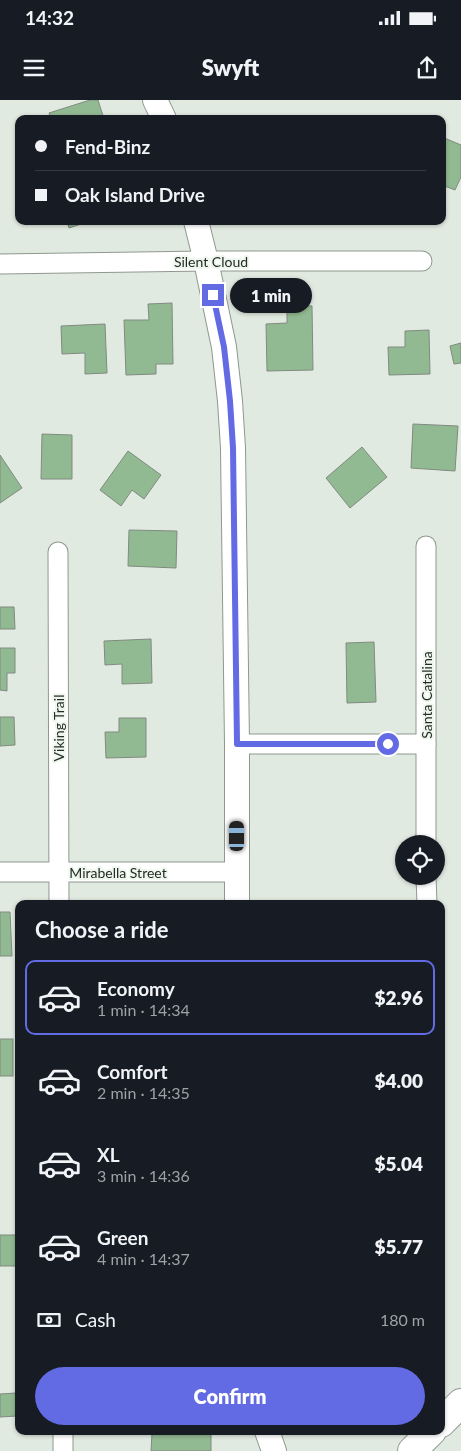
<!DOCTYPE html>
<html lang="en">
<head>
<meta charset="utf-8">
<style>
  :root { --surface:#171b24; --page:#242831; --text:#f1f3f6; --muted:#9ea1a6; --line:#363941; --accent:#626be3 }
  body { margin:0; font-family:Lato,sans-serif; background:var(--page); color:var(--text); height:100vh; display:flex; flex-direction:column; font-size:19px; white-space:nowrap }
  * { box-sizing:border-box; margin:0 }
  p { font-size:16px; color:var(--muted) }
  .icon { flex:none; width:28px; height:28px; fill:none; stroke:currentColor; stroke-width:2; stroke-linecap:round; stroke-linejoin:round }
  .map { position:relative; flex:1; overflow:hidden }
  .drawer { position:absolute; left:15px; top:800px; width:430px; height:535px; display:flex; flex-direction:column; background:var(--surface); border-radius:10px; box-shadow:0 1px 4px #0004 }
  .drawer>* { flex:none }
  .top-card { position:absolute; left:15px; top:15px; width:431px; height:110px; border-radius:10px; box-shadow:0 1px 4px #0004; display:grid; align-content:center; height:110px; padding:0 20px; background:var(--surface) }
  .controls { position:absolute; left:395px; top:735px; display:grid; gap:10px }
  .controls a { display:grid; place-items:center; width:50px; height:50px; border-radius:50%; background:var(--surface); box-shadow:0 1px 4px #0004; font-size:25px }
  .end { position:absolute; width:22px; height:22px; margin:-11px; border:6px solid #626be3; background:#fff; box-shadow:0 0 0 2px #fff }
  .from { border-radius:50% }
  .bubble { position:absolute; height:35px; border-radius:18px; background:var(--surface); box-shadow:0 1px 4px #0004; font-size:16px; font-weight:800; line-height:35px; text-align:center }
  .car { position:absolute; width:15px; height:30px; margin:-15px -8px; border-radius:6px; box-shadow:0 0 4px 1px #0007; background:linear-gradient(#222 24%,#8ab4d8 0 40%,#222 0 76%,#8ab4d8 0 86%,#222 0) }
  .top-card b { display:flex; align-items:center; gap:18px; height:48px; font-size:19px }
  .top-card b+b { border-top:1px solid var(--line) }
  .top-card i { width:12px; height:12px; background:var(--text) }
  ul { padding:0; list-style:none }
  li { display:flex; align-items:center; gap:15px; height:75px; margin:0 10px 8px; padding:0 10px; border:2px solid transparent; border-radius:10px }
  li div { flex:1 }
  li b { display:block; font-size:19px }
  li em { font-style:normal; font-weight:800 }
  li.current { border-color:var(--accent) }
  li>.icon { width:45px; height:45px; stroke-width:1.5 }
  h2 { padding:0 20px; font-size:22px; line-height:60px }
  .pay { display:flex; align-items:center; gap:12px; height:55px; padding:0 20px; font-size:19px }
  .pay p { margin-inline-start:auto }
  .primary-button { display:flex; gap:10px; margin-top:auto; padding:10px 20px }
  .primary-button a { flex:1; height:58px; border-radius:30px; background:var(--accent); color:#fff; font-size:20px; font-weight:800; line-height:58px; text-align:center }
  .status { display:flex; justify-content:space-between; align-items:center; height:35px; padding:0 25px; background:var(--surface); direction:ltr }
  .status svg { height:14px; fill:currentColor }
  header { display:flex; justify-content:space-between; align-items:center; height:65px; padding:0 20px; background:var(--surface); font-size:22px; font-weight:800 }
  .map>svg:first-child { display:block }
  .building { fill:#92ba92; stroke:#818a81 }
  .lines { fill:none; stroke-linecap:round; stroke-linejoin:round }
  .minor-casing { stroke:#8f988f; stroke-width:21 }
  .tertiary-casing { stroke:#8f988f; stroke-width:26 }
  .secondary-casing { stroke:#8f988f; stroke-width:30 }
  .minor { stroke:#fff; stroke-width:19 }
  .tertiary { stroke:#fff; stroke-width:24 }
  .secondary { stroke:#fff; stroke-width:28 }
  .route { stroke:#626be3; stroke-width:6 }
  .labels { text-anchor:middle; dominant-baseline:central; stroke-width:4; stroke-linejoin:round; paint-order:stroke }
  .street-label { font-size:14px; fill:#262a26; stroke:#eef7ee }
</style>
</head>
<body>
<div class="status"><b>14:32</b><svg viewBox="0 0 49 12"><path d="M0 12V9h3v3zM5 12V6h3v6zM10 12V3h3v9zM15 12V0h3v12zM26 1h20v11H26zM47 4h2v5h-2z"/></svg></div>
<header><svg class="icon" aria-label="menu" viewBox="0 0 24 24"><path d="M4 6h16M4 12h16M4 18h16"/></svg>Swyft<svg class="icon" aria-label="share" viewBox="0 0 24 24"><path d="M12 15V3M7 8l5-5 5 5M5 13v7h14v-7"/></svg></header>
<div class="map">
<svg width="461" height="1351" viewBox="0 0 461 1351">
  <rect width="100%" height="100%" fill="#e1eae1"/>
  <!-- building -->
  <g class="building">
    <polygon points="90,0 98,0 104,19 51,19 49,13"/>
    <polygon points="442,37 461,45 461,77 455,90 442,85"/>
    <polygon points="67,121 90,121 69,128"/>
    <polygon points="172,203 173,264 156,264 156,274 126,275 124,220 149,220 148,204"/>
    <polygon points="287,206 312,206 313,270 267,271 266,224 287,223"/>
    <polygon points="105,224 107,273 85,274 85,253 62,254 61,226"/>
    <polygon points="429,230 430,274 389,275 388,247 405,247 405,231"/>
    <polygon points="461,243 461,263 454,264 450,246"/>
    <polygon points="413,324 458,326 455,371 411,368"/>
    <polygon points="42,334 72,335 72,379 41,379"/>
    <polygon points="362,347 387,377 350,408 326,378"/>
    <polygon points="128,351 161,375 144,399 132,390 121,406 100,390"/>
    <polygon points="0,355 22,388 0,403"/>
    <polygon points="129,430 177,431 176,468 128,466"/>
    <polygon points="0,507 14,507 15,529 0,529"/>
    <polygon points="151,539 152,583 122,584 122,564 105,565 104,541"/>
    <polygon points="374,542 376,602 347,603 346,543"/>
    <polygon points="0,548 15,548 15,573 7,573 7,591 0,590"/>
    <polygon points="0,617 14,617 15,645 0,646"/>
    <polygon points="119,618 146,618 146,657 106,658 105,632 119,632"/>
    <polygon points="0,812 10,812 12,856 0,856"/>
    <rect x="0" y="939" width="13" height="37"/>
    <polygon points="0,1135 17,1135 18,1166 0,1166"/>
    <polygon points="16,1293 17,1316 0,1317 0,1294"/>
    <polygon points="152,1333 211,1334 211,1351 151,1351"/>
  </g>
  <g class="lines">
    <!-- minor casing -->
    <g class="minor-casing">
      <g id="minor">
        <polyline points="0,164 206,161 422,161"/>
        <polyline points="426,446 426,744"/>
        <polyline points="58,452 59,804"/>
        <polyline points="237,644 426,644"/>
        <polyline points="0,772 237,772"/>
        <polyline points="426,776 427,804"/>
        <polyline points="63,1331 63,1351"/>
      </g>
    </g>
    <!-- tertiary casing -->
    <g class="tertiary-casing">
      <g id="tertiary">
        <polyline points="155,0 164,19"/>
        <polyline points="196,121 206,161 224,247 230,301 233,348 237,644 237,804"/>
        <polyline points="267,1331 274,1351"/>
      </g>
    </g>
    <!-- secondary casing -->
    <g class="secondary-casing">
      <g id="secondary">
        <polyline points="441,1323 461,1303"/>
        <polyline points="412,1351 432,1331"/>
      </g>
    </g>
    <!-- minor -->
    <use href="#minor" class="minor"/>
    <!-- tertiary -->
    <use href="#tertiary" class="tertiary"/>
    <!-- secondary -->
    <use href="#secondary" class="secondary"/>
  </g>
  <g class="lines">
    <!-- route -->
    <polyline class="route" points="213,195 224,247 230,301 233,348 237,644 388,644"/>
  </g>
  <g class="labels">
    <!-- street labels -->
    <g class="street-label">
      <text x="211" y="161">Silent Cloud</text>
      <text transform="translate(426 595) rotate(-90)">Santa Catalina</text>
      <text transform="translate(58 628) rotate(-90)">Viking Trail</text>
      <text x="118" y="772">Mirabella Street</text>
    </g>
  </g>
</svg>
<div class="controls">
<a><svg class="icon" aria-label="locate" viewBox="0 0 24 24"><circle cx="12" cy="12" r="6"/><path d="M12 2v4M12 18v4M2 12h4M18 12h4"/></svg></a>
</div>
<i class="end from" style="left:388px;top:644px"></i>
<i class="end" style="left:213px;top:195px"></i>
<div class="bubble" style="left:230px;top:178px;width:82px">1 min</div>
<i class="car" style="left:237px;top:736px;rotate:0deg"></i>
<div class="top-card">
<b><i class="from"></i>Fend-Binz</b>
<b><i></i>Oak Island Drive</b>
</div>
<section class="drawer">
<h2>Choose a ride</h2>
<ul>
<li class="current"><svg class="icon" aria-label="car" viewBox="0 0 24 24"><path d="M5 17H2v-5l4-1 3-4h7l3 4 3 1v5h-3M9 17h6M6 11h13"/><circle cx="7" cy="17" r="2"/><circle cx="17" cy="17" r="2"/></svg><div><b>Economy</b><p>1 min · 14:34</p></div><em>$2.96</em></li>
<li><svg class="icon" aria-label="car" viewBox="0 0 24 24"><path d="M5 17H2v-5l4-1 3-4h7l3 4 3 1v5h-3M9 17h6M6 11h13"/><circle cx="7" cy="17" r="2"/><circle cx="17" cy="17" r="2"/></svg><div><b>Comfort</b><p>2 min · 14:35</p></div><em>$4.00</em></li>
<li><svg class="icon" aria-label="car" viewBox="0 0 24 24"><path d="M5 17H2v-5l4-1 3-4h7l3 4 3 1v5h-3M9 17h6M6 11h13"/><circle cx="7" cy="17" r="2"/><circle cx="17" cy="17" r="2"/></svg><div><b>XL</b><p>3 min · 14:36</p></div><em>$5.04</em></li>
<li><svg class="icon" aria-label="car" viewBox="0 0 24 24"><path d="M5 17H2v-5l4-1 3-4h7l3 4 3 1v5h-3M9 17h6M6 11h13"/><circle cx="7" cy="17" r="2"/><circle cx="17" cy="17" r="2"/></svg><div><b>Green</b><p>4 min · 14:37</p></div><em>$5.77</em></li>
</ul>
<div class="pay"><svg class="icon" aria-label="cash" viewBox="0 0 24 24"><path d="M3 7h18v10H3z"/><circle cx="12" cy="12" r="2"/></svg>Cash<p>180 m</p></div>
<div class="primary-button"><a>Confirm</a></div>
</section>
</div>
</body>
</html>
